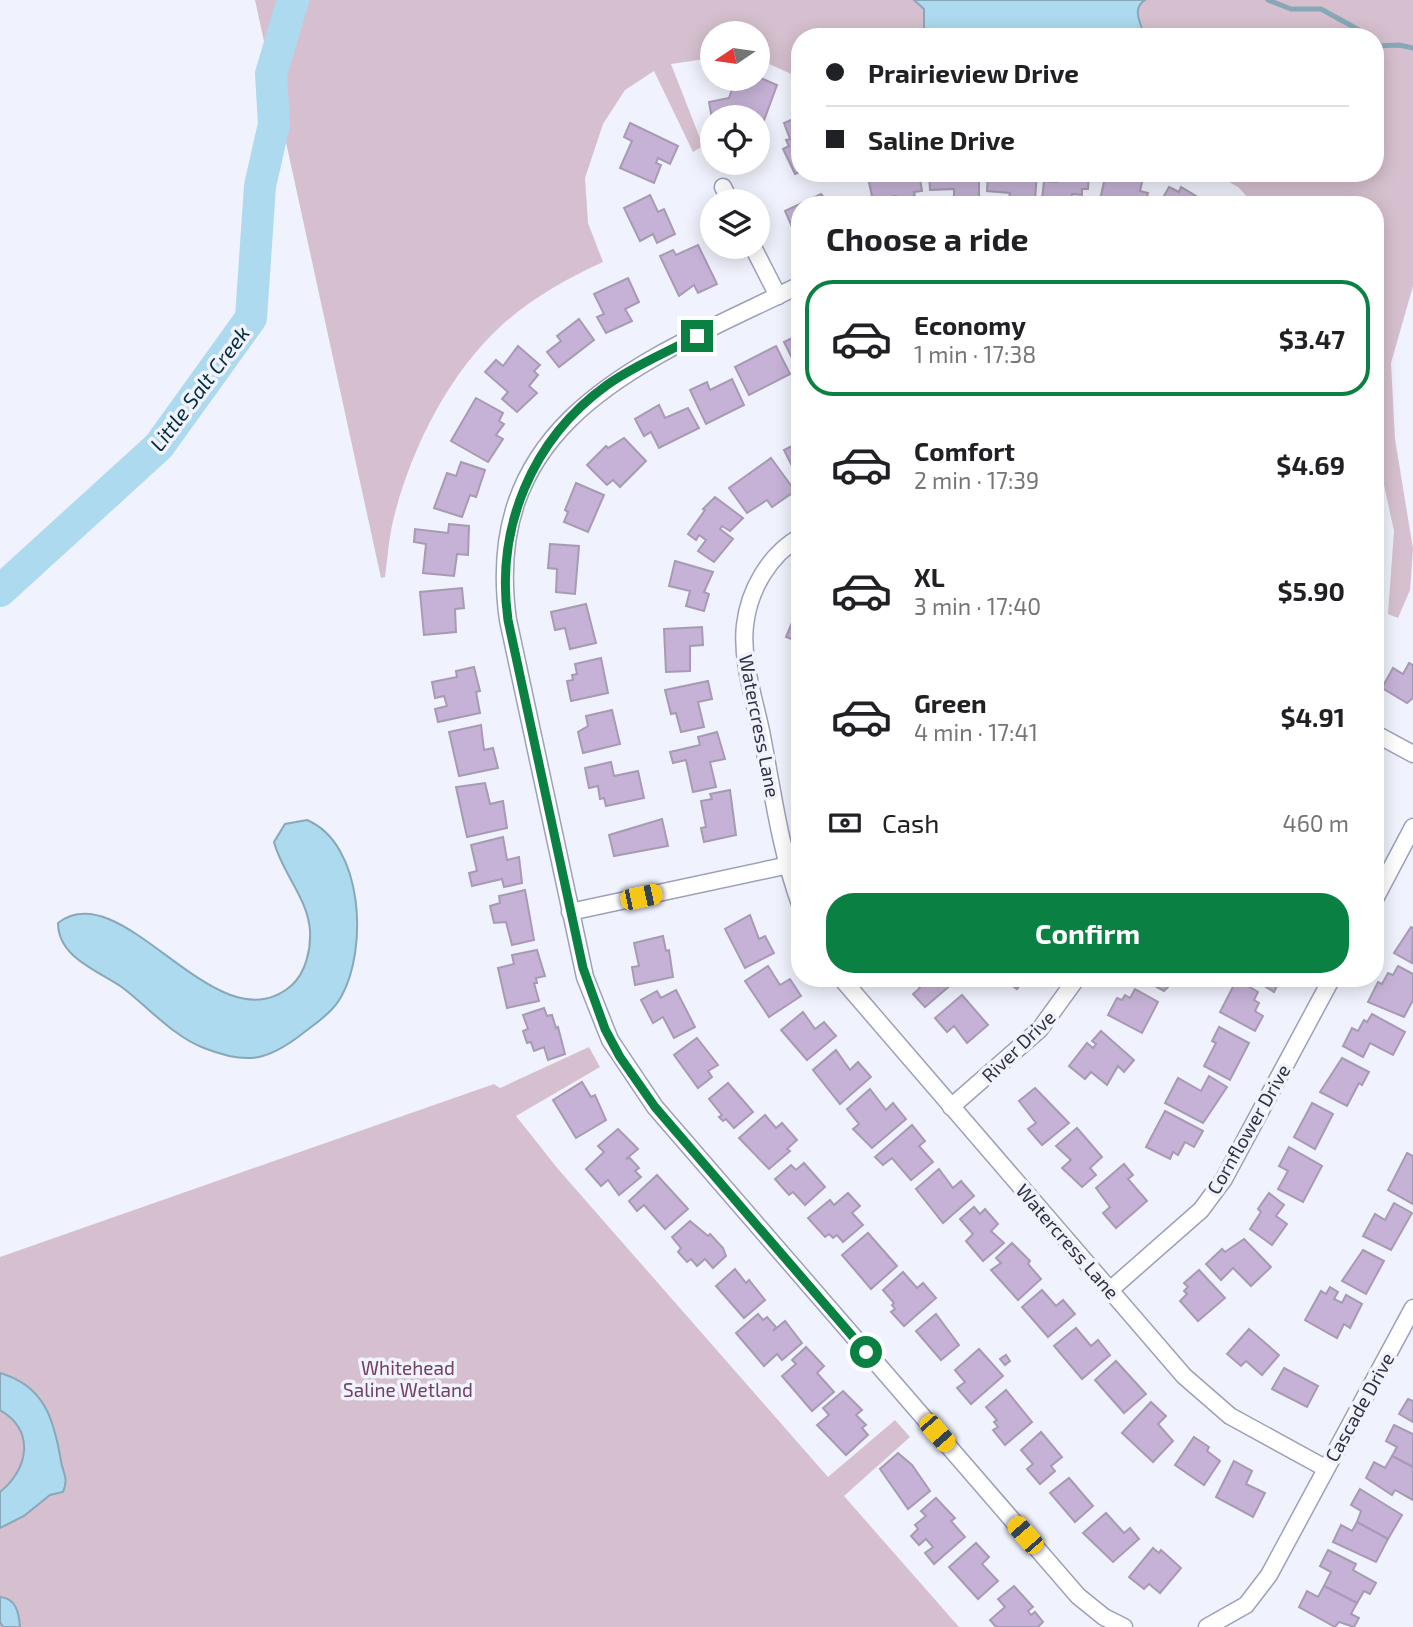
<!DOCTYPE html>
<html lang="en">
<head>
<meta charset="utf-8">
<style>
  :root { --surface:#fff; --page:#f2f2f2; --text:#202124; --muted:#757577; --line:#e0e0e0; --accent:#0b8043 }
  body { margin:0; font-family:"Exo 2",sans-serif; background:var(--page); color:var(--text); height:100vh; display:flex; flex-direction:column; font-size:26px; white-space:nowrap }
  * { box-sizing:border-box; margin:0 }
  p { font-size:23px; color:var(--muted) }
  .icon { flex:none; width:38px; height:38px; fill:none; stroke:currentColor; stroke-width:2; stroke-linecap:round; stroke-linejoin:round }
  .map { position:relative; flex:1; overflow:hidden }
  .side { position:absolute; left:791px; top:196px; width:593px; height:791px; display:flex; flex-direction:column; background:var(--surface); border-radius:28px; box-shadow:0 4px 18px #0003 }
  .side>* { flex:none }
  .banner { position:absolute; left:791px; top:28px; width:593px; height:154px; border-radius:28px; box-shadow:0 4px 18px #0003; display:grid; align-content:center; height:154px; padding:0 35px; background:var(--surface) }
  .needle { width:46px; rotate:257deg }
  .tools { position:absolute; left:700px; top:21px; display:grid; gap:14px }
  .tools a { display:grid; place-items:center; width:70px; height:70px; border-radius:50%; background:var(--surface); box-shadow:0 4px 18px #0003; font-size:35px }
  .end { position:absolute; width:32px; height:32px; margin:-16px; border:9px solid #0b8043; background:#fff; box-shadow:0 0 0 4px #fff }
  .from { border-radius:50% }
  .car { position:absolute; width:21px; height:42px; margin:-21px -10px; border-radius:9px; box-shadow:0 0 5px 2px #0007; background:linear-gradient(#f5c518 24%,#345 0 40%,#f5c518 0 76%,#345 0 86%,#f5c518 0) }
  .banner b { display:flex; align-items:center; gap:24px; height:66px; font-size:26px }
  .banner b+b { border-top:2px solid var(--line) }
  .banner i { width:18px; height:18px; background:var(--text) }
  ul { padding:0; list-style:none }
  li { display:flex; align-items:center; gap:21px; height:116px; margin:0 14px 10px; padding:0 21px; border:4px solid transparent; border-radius:28px }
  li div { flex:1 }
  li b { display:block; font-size:26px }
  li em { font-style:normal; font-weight:700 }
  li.on { border-color:var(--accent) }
  li>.icon { width:63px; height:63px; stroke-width:1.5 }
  h2 { padding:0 35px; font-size:32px; line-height:84px }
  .pay { display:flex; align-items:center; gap:18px; height:77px; padding:0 35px; font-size:26px }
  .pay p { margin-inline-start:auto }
  .primary-button { display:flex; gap:14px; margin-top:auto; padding:14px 35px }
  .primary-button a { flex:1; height:80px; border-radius:28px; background:var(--accent); color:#fff; font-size:28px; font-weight:700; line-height:80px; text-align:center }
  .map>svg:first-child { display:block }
  .green { fill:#d6c0cf }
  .water { fill:#addaee; stroke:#88a8b9; stroke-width:2 }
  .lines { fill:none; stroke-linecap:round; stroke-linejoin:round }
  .stream { stroke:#88a8b9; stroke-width:5 }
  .river { stroke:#addaee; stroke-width:32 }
  .building { fill:#c5b2d6; stroke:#a79bb3; stroke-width:2 }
  .street-casing { stroke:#9da0ba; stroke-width:19 }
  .street { stroke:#fff; stroke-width:16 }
  .route { stroke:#0b8043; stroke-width:9 }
  .labels { text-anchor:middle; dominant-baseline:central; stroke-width:7; stroke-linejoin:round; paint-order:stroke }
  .street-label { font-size:19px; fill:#31323d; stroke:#f0f2fd }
  .park-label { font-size:19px; fill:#704065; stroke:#f0f2fd }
  .water-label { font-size:21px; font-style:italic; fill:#042e3c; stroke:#f0f2fd }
</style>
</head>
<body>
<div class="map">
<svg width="1413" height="1627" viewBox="0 0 1413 1627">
  <rect width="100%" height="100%" fill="#f0f2fd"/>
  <!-- green -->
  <g class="green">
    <path d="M255,0H1413V286L1391,363L1395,439L1413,549L1410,590L1398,618L1388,614L1394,531L1376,448V205H1255L1238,187L1213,173H1376V37H800V78L758,59V33H712V58L671,64L703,146L693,152L654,71L625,90L603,124L585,178L588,223L603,262C568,278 532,298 503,324C450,372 413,445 395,513C389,534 388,556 385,577L381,578Z"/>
    <polygon points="589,1047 600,1067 516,1116 558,1169 828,1477 895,1420 910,1437 844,1496 959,1627 0,1627 0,1257 494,1084 500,1088"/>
  </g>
  <!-- water -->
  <g class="water">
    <path d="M914,0H1145C1131,9 1141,24 1145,37H924V9Z"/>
    <path d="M307,820C364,844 368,950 341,997C332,1013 316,1023 302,1034C267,1061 247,1065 204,1048C174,1037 148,1007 123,988C99,971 58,958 58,923C124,872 218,1051 292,985C306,972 311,949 310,931C308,898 282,873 274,842L285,824Z"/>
    <path d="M0,1373C45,1386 54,1420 61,1461C63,1474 69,1478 63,1492L50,1495L24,1516L0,1528V1492C28,1470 36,1431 0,1410Z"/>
    <path d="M0,1597C16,1598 19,1613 20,1627H3L0,1622Z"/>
  </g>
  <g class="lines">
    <!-- stream -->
    <g class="stream">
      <polyline points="1268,0 1291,9 1321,9 1359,30 1361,37"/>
      <polyline points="1376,46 1399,45 1413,48"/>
    </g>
    <!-- river -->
    <polyline class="river" points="0,591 159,446 251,318 260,186 274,124 271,74 293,0"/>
  </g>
  <!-- building -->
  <g class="building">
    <polygon points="758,77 777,85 763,123 758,121 758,117 746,117 734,111 732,111 733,117 712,119 709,102 729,98 735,81 744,84 746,79"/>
    <polygon points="800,116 800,172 795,174 783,149 789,146 786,140 790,139 784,123"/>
    <polygon points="630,123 678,146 670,164 658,158 656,163 661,165 654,183 620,168 632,141 624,137"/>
    <polygon points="867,173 919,173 922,191 914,192 915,196 897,200 896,196 873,201"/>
    <polygon points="929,173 976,173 979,176 979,197 954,197 954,189 930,190"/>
    <polygon points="988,173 1037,173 1035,200 1009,198 1010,193 987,191"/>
    <polygon points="1058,173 1089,173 1088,189 1082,189 1082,195 1072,194 1071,204 1042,200 1044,181 1057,182"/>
    <polygon points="1106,173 1143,178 1140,191 1148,193 1145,205 1099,204"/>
    <polygon points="1169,187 1179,192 1181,187 1211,205 1154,205 1156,201 1160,203"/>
    <polygon points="821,194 830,205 800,205 800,225 793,229 785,211"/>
    <polygon points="650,195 658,212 664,209 675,234 657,243 653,234 640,241 624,208"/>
    <polygon points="698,245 717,284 698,293 694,285 679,296 660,256 673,250 676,255"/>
    <polygon points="628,278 639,302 625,309 632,321 606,333 597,317 604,314 594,294"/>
    <polygon points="579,319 594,340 559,367 547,352 561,341 557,336"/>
    <polygon points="800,334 800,374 784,342"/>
    <polygon points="518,346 540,365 534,371 538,375 529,386 537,393 517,412 502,399 508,392 485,372 496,360 503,366"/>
    <polygon points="776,346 790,374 749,395 735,367"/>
    <polygon points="732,379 744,405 706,424 690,390 707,382 710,390"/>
    <polygon points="476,398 503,413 499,421 504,424 496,435 503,439 488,462 451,441"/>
    <polygon points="659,405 665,418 688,408 699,428 659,448 651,432 644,436 635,419"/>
    <polygon points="624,438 646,461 620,487 613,480 607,485 587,465 606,446 608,448"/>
    <polygon points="800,442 800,477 798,478 784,450"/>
    <polygon points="771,458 795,491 772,507 767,500 747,513 729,488"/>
    <polygon points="461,462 485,470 476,497 470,495 462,517 434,508 447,473 456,476"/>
    <polygon points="576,483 604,495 588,532 564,522 568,512 565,510"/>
    <polygon points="715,497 743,518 730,531 722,526 720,529 733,539 714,562 698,551 706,540 699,535 696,540 688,534 705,510 703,509"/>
    <polygon points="449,524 469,526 468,555 457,554 454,576 423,573 426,544 414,542 415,529 448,533"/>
    <polygon points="550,544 579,546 575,594 556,592 557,569 548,568"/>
    <polygon points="675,561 713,572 704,592 709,594 704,611 686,606 690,591 669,586"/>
    <polygon points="462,588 464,608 455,609 456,632 424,635 420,592"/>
    <polygon points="586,604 596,643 570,649 565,628 555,630 551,612"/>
    <polygon points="800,604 800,642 786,637"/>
    <polygon points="702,627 703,645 690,646 690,671 666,672 664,629"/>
    <polygon points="601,658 608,693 571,701 567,681 573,680 572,675 577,674 575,664"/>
    <polygon points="1409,663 1413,665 1413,698 1407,703 1382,688 1393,668 1403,674"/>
    <polygon points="474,667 480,691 476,692 480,713 438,722 435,709 447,706 444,696 435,698 432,682 457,677 456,671"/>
    <polygon points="800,670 800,690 799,690 795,671"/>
    <polygon points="708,681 712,699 698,702 704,727 681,732 676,713 671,714 665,690"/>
    <polygon points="612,710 620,744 583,753 578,732 588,726 586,716"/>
    <polygon points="481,725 484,750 493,748 498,768 459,776 449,732"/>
    <polygon points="717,732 725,759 710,762 716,787 693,792 686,760 673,763 670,752 700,745 698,737"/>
    <polygon points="611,762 614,776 638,771 644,798 606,806 604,798 600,799 598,786 589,788 585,768"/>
    <polygon points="485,783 490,804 503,801 507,828 467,837 456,787"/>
    <polygon points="730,790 736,835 704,842 701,828 706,827 701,801 712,799 710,794"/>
    <polygon points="662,819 668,846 614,856 609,835"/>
    <polygon points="503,837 507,860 519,857 522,883 504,887 502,879 472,886 469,873 477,871 471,845"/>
    <polygon points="525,890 534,940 512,945 506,922 494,923 490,906 500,903 499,896"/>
    <polygon points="750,915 759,939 765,936 774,953 745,968 725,929"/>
    <polygon points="1411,927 1413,928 1412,963 1394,953"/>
    <polygon points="663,936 666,951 669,950 673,977 635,985 632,967 639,966 634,943"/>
    <polygon points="537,950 545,976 536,978 537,983 534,983 539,1001 507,1008 498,968 514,964 512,955"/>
    <polygon points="768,966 780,985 790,979 801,996 769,1017 745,981"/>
    <polygon points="1398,966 1413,974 1413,1000 1404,1017 1368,1002 1378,982 1382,984 1388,973 1393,975"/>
    <polygon points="911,978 947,978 952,984 925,1007 913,994 920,988"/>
    <polygon points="1001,978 1025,978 1017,989"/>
    <polygon points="1140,978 1172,978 1172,983 1164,991"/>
    <polygon points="1252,978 1281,978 1274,992"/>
    <polygon points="1237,979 1258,992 1254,1000 1259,1003 1255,1011 1263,1016 1255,1031 1220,1012"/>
    <polygon points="1135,989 1158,1002 1142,1033 1108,1015 1117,998 1122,1000 1125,995 1130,998"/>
    <polygon points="676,990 695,1027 674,1038 663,1017 653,1023 641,1000 657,991 661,998"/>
    <polygon points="962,995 988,1025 967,1043 954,1026 947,1032 935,1018"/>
    <polygon points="544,1008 547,1016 552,1015 556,1028 558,1027 565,1054 548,1060 544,1047 534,1051 531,1042 527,1043 523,1031 528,1029 523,1015"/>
    <polygon points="803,1012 815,1029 824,1022 836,1036 807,1060 781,1030"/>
    <polygon points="1372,1014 1405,1032 1393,1055 1370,1043 1363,1057 1343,1046 1352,1028 1358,1031 1364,1020 1367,1022"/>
    <polygon points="1219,1027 1249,1043 1230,1080 1204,1066 1216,1043 1212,1041"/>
    <polygon points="1101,1031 1134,1060 1124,1072 1118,1066 1107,1085 1091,1072 1085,1079 1069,1066 1087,1043 1093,1048 1096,1044 1092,1041"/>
    <polygon points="697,1038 718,1065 708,1071 712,1077 698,1088 674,1055"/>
    <polygon points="836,1050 850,1070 858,1062 871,1077 840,1104 813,1070"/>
    <polygon points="1342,1058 1369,1072 1362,1085 1359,1083 1347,1106 1320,1092"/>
    <polygon points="1209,1076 1227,1087 1203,1123 1165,1103 1178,1078 1201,1091"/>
    <polygon points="582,1082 591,1097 595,1095 606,1120 576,1138 553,1100"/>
    <polygon points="728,1083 753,1112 734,1128 726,1119 723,1121 719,1117 722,1115 709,1099"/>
    <polygon points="1035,1088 1069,1123 1042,1145 1028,1129 1036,1123 1019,1101"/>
    <polygon points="870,1089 886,1110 893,1103 906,1119 872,1148 853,1129 859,1124 847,1109"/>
    <polygon points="1312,1103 1333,1114 1315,1149 1294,1137"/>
    <polygon points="1165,1111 1203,1131 1194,1147 1185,1142 1178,1155 1173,1152 1170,1159 1146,1147"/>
    <polygon points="765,1115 776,1128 782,1123 797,1140 787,1149 790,1151 769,1169 739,1138"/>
    <polygon points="912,1125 925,1141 919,1146 933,1162 911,1180 892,1158 883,1165 875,1157"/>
    <polygon points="1077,1128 1102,1157 1090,1168 1096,1175 1082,1187 1062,1168 1071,1160 1056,1146"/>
    <polygon points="618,1129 638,1149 626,1159 630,1158 639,1168 635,1171 641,1177 619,1195 608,1180 601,1186 586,1169 604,1152 598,1146"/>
    <polygon points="1289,1147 1322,1166 1303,1202 1278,1189 1288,1171 1279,1166"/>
    <polygon points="1407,1153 1413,1156 1413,1204 1388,1190"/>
    <polygon points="804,1163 825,1187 805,1205 793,1192 789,1195 775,1179 791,1165 796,1170"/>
    <polygon points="1124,1164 1133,1175 1128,1179 1147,1201 1116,1228 1103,1213 1110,1207 1096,1188"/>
    <polygon points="939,1169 953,1188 961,1181 974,1196 943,1223 916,1189"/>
    <polygon points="657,1175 688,1209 665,1229 644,1205 637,1211 629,1201"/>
    <polygon points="848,1193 860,1206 852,1213 863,1225 843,1242 837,1235 833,1238 829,1234 825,1237 808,1218 830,1200 834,1205"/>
    <polygon points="1269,1193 1284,1205 1276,1216 1287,1224 1272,1245 1250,1229 1261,1212 1258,1209"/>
    <polygon points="1394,1203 1412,1213 1391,1250 1363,1236 1375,1214 1385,1220"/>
    <polygon points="974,1207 980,1214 985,1209 998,1224 991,1231 1004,1243 983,1261 966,1241 973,1234 960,1219"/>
    <polygon points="690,1221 708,1236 710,1234 723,1248 726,1256 713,1268 705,1259 697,1266 691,1259 687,1262 678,1252 681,1248 672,1237"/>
    <polygon points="868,1233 897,1266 871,1289 842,1255"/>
    <polygon points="1244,1239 1271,1267 1251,1286 1233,1268 1221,1280 1206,1264 1222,1249 1225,1252"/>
    <polygon points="1012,1243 1030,1261 1028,1264 1041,1279 1018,1300 991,1270 1001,1263 996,1258"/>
    <polygon points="1363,1250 1384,1261 1366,1294 1342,1281"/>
    <polygon points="735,1269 746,1283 749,1280 765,1300 744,1318 716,1286"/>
    <polygon points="1199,1270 1225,1298 1198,1321 1180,1301 1187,1294 1184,1291 1188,1287 1184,1283"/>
    <polygon points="903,1272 917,1288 923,1283 936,1298 904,1326 891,1312 895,1309 892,1305 894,1303 883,1290"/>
    <polygon points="1330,1287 1338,1292 1334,1299 1342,1303 1346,1295 1362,1304 1350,1328 1344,1324 1337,1338 1305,1320 1321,1291 1326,1294"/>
    <polygon points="1042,1290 1056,1306 1063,1300 1075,1314 1048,1337 1022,1307"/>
    <polygon points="758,1314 763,1320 767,1317 776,1327 773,1331 785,1321 802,1343 782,1360 777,1354 764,1366 736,1333"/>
    <polygon points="936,1314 959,1345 941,1360 916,1331"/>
    <polygon points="1076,1328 1091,1346 1098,1340 1110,1355 1082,1379 1054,1346"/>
    <polygon points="1249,1329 1279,1355 1262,1375 1246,1361 1241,1366 1227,1354"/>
    <polygon points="806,1347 824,1366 817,1373 834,1392 812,1411 782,1376 796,1364 792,1360"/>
    <polygon points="979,1349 1003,1376 971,1404 957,1388 965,1382 955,1370"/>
    <polygon points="1006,1355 1010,1361 1005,1365 1000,1359"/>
    <polygon points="1116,1361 1146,1394 1124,1413 1095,1380"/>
    <polygon points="1284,1368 1318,1386 1307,1407 1272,1389"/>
    <polygon points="1006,1390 1032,1422 1005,1445 993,1430 998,1427 994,1422 997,1420 986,1407"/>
    <polygon points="843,1391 862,1410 856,1415 866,1425 862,1428 868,1435 846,1455 817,1425 829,1415 823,1408"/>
    <polygon points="1408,1399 1413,1401 1413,1422 1399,1414"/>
    <polygon points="1151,1402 1166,1416 1158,1424 1173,1441 1153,1462 1122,1433"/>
    <polygon points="1394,1425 1413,1434 1413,1467 1392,1456 1397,1447 1386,1441"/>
    <polygon points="1041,1432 1062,1457 1051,1466 1055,1471 1040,1484 1027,1469 1033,1464 1021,1450"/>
    <polygon points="1194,1437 1209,1447 1207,1451 1220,1461 1204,1485 1175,1465"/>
    <polygon points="898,1453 912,1465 930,1491 908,1509 880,1469"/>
    <polygon points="1392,1456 1413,1467 1413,1500 1395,1490 1392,1495 1366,1478 1374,1462 1385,1468"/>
    <polygon points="1234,1461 1252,1471 1246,1484 1265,1493 1253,1517 1216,1497"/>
    <polygon points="1069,1478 1093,1506 1075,1522 1050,1493"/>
    <polygon points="1360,1489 1402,1515 1388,1539 1357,1522 1361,1511 1351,1505"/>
    <polygon points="936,1498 955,1518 951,1521 965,1537 934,1564 925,1553 933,1547 926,1539 919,1545 911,1536 918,1529 915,1525 926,1516 921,1511"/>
    <polygon points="1106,1513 1124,1533 1130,1528 1139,1539 1113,1562 1083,1533"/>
    <polygon points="1357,1522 1388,1539 1376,1562 1333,1542 1341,1525 1352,1531"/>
    <polygon points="976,1543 989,1557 982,1564 998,1581 978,1599 949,1567"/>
    <polygon points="1153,1548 1159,1553 1161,1550 1181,1568 1160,1593 1149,1584 1144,1589 1129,1577"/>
    <polygon points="1328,1550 1356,1564 1353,1570 1376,1583 1370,1594 1364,1591 1357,1603 1324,1586 1331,1572 1320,1566"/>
    <polygon points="1014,1586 1033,1607 1028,1611 1031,1615 1035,1612 1043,1622 1038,1627 996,1627 990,1620 1005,1607 998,1599"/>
    <polygon points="1324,1586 1357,1603 1351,1614 1359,1618 1354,1627 1339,1622 1335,1627 1299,1607 1307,1591 1318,1597"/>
  </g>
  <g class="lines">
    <!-- street casing -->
    <g class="street-casing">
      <g id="street">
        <polyline points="723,187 730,201"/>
        <polyline points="753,247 778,296"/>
        <path d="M800,285C652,358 479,415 508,620L585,977L610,1040L655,1107L1078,1596L1104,1617L1124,1627"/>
        <path d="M800,537C769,555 749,590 745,625C741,660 754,698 761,731C772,788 780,849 800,904"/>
        <polyline points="1376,734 1413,754"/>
        <polyline points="1376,897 1413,827"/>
        <polyline points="570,912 789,865"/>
        <polyline points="841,978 1184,1376 1230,1416 1325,1468"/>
        <polyline points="951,1107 1040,1029 1077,978"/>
        <polyline points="1110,1290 1201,1210 1224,1179 1332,978"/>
        <polyline points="1207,1627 1246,1605 1269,1575 1413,1308"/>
      </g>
    </g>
    <!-- street -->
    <use href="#street" class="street"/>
  </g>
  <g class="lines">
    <!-- route -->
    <path class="route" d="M697,336C668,352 635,365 607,385C532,439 495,528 508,620L583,968L605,1029L620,1057L655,1107L866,1352"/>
  </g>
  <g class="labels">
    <!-- street labels -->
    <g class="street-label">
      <text transform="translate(760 726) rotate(79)">Watercress Lane</text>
      <text transform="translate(1018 1046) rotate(-44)">River Drive</text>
      <text transform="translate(1248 1129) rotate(-60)">Cornflower Drive</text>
      <text transform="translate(1068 1241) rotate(49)">Watercress Lane</text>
      <text transform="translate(1359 1407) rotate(-61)">Cascade Drive</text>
    </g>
    <!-- park labels -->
    <g class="park-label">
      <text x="408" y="1367">Whitehead<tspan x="408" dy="22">Saline Wetland</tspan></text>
    </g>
    <!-- water labels -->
    <g class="water-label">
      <text transform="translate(199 388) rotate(-53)">Little Salt Creek</text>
    </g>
  </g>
</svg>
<div class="tools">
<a><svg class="needle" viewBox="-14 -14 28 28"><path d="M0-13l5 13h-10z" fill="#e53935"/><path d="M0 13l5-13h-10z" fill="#757577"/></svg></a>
<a><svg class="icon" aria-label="locate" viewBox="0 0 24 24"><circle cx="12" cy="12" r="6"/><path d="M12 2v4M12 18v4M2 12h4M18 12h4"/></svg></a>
<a><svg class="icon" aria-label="layers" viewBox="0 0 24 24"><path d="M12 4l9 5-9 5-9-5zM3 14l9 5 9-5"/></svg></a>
</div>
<i class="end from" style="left:866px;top:1352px"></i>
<i class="end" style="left:697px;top:336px"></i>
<i class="car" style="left:641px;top:897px;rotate:78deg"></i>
<i class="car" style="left:937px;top:1433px;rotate:139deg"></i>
<i class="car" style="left:1025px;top:1535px;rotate:319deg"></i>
<div class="banner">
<b><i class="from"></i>Prairieview Drive</b>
<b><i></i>Saline Drive</b>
</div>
<section class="side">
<h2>Choose a ride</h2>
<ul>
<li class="on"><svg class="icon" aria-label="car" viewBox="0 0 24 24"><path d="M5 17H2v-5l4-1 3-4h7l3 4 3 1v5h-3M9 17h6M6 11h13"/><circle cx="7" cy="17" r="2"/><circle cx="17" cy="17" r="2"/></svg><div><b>Economy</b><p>1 min · 17:38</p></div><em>$3.47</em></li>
<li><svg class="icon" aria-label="car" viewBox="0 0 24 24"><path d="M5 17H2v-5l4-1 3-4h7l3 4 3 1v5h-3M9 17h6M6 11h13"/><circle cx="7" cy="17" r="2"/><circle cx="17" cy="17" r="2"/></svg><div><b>Comfort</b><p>2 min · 17:39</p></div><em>$4.69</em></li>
<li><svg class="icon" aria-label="car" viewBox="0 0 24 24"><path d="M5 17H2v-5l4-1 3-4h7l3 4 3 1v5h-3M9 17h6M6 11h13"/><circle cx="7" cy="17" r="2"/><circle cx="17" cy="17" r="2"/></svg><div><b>XL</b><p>3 min · 17:40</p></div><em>$5.90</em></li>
<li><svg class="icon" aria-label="car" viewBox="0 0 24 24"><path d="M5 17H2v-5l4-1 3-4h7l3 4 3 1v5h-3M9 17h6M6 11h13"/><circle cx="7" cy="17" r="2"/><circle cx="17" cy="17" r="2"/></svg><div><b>Green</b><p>4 min · 17:41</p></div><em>$4.91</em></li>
</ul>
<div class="pay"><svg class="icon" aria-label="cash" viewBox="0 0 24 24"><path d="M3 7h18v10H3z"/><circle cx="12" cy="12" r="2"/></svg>Cash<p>460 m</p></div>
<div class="primary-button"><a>Confirm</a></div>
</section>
</div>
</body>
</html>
